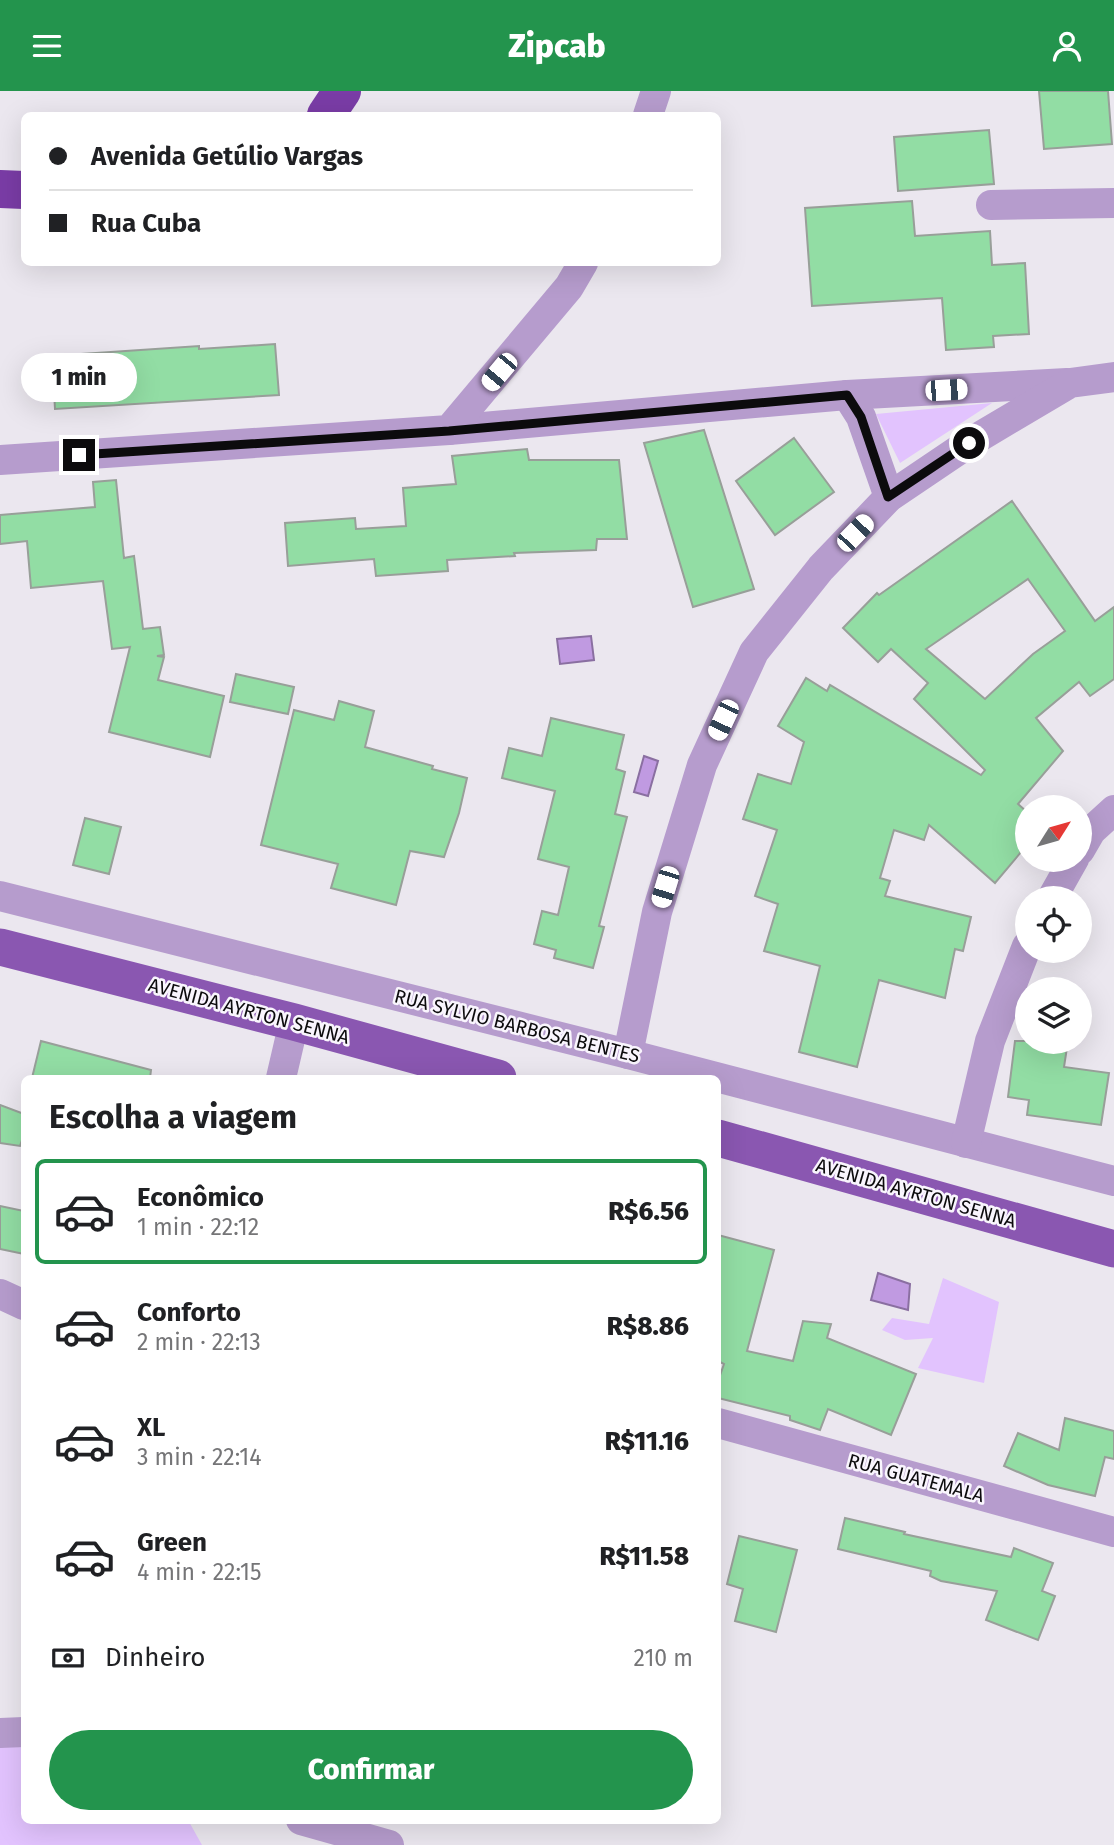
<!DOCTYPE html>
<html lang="pt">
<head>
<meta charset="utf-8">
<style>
  :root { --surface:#fff; --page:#f2f2f2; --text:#202124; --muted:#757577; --line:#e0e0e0; --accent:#23944d }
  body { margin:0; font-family:"Fira Sans",sans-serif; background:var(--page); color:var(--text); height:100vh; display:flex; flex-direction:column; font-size:26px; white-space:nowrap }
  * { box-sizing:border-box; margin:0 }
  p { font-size:23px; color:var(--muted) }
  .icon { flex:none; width:38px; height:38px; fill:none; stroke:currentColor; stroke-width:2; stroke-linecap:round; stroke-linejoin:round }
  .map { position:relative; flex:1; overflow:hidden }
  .drawer { position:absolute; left:21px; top:984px; width:700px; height:749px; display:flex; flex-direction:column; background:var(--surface); border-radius:10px; box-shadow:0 7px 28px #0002 }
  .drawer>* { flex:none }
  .hud { position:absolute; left:21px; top:21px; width:700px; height:154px; border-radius:10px; box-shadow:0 7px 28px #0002; display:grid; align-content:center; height:154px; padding:0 28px; background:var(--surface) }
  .needle { width:46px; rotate:53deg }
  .controls { position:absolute; left:1015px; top:704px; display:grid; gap:14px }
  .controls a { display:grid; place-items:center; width:77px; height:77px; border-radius:50%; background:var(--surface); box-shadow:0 7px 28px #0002; font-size:35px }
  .end { position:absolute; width:32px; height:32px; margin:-16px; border:9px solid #0c0b0d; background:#fff; box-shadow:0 0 0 4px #fff }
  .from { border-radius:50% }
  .bubble { position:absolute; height:49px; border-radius:24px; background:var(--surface); box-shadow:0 7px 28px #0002; font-size:23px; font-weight:800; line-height:49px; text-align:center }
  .car { position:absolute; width:21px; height:42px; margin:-21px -10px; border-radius:9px; box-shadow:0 0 5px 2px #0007; background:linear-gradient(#fff 24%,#345 0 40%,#fff 0 76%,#345 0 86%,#fff 0) }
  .hud b { display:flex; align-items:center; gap:24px; height:66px; font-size:26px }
  .hud b+b { border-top:2px solid var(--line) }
  .hud i { width:18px; height:18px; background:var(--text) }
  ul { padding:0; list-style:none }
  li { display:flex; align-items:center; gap:21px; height:105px; margin:0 14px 10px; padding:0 14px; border:4px solid transparent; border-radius:10px }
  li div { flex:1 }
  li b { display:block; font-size:26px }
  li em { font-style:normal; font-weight:800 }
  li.active { border-color:var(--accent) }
  li>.icon { width:63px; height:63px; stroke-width:1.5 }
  h2 { padding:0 28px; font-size:32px; line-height:84px }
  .pay { display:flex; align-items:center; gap:18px; height:77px; padding:0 28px; font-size:26px }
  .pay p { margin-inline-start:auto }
  .button { display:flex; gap:14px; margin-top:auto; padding:14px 28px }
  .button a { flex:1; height:80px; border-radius:42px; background:var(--accent); color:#fff; font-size:28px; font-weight:800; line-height:80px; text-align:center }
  header { display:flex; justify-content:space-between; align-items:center; height:91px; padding:0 28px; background:var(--accent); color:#fff; font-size:32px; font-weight:800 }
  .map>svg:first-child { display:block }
  .green { fill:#e2c3fe }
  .water { fill:#c09ae1; stroke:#8a6fa1; stroke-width:2 }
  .building { fill:#92dda4; stroke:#989f99; stroke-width:2; fill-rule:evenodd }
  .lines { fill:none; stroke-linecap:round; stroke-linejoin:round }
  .minor { stroke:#b69ccd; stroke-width:30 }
  .major { stroke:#8a57b1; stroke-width:37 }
  .highway { stroke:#7a3ca6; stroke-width:38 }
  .route { stroke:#0c0b0d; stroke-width:9 }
  .labels { text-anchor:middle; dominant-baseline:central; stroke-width:5; stroke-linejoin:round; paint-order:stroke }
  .street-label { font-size:19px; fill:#0c0b0d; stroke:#f9f5fd }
</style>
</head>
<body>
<header><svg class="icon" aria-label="menu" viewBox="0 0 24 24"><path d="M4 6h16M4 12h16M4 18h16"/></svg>Zipcab<svg class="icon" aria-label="person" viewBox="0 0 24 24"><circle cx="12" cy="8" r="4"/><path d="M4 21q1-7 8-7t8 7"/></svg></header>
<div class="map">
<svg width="1114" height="1754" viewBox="0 0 1114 1754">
  <rect width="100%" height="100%" fill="#ebe7ef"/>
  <!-- green -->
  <g class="green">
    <polygon points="992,312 900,372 876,323"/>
    <polygon points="943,1187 999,1211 984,1292 918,1277 933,1247 905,1249 882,1239 892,1227 929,1233"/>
    <polygon points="24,1648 24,1729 188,1729 202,1754 0,1754 0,1649"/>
  </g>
  <!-- water -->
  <g class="water">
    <polygon points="591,545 594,569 560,573 557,548"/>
    <polygon points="644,665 658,670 648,705 634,701"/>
    <polygon points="878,1182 910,1193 908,1219 871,1209"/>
  </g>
  <!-- building -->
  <g class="building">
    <polygon points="1039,0 1108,0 1112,53 1044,58"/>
    <polygon points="989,39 994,93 898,100 894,46"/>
    <polygon points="912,110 915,145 990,140 992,174 1025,172 1029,243 993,245 994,256 946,259 942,207 812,215 805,117"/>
    <polygon points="275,253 279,304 55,318 52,265 199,255 199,258"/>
    <polygon points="704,339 754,498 693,516 644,352"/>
    <polygon points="794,347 834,401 775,444 736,390"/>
    <polygon points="527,358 529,369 619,369 627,448 597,448 596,459 514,462 515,465 447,469 448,480 376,485 374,468 288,475 285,432 355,427 356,438 406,435 403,397 456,393 452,365"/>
    <polygon points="116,389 124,467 134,465 143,538 160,536 164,564 157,565 164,566 158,589 224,605 210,666 109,641 130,556 112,558 103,490 31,497 27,450 0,453 0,424 95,416 93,391"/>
    <path d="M1012,410L1095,530L1114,516V588L1090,605L1079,591L1036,627L1063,660L1018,713L1027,721V754L995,792L929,734L924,749L894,739L880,787L890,790L885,805L971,826L963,860L955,858L945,907L879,889L857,976L799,961L820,875L764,860L778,813L755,805L777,739L743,728L758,683L791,693L804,651L778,635L806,587L827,600L830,594L981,684L985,679L914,608L928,592L891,558L878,571L843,537L877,502L879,504ZM1028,488L1065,540L1033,563L985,608L926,558Z"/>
    <polygon points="236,583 294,596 288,623 230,611"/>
    <polygon points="339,610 374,620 365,656 433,675 432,678 467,687 459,722 444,766 410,760 396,814 331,797 338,773 261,754 294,619 334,629"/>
    <polygon points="551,627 624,644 616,678 625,681 615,723 627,726 599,835 604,836 593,877 554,867 556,859 534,853 542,820 558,824 569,776 538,768 555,700 502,687 509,657 542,665"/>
    <polygon points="85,727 121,736 109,783 73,774"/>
    <polygon points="41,950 151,979 150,987 32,987"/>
    <polygon points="1015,950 1068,950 1064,976 1109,982 1101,1034 1027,1024 1029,1009 1008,1006"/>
    <polygon points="0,1014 24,1023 24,1043 20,1055 0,1052"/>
    <polygon points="0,1115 24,1120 24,1163 0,1158"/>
    <polygon points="718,1144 774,1159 747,1260 793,1270 803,1230 831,1233 827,1247 916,1283 891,1344 828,1318 820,1339 790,1329 790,1325 718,1307 718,1290 724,1273 718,1270"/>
    <polygon points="1065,1327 1114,1340 1114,1368 1105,1366 1095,1405 1048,1394 1004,1375 1018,1342 1059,1359"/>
    <polygon points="845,1427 905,1441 904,1443 1011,1466 1014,1457 1053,1472 1042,1500 1055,1505 1038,1549 986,1529 997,1500 941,1490 930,1485 931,1480 838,1458"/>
    <polygon points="739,1445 797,1459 776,1541 735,1530 743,1498 727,1493"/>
  </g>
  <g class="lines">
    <!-- minor -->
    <g class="minor">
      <polyline points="648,24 656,0"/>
      <polyline points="991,114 1114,112"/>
      <polyline points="847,304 861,326 889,406"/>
      <polyline points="449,339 847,304 1067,292"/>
      <polyline points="0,369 449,339 569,196 583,172"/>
      <polyline points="1080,759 1091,740 1114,719"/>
      <polyline points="0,805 628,963 1114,1090"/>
      <polyline points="1052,807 1074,768"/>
      <polyline points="628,963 657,821 702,674 754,561 821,477 889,406 969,352 1070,292 1114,286"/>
      <polyline points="281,987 294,931"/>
      <polyline points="966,1052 990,950 1027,855"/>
      <polyline points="0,1203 24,1214"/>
      <polyline points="718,1332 1114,1441"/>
      <polyline points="0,1642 24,1641"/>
      <polyline points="301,1729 389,1754"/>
    </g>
    <!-- major -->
    <g class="major">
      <polyline points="0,856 294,931 498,987"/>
      <polyline points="718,1047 1114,1158"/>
    </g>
    <!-- highway -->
    <g class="highway">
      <polyline points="326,24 342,0"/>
      <polyline points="0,98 24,99"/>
    </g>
  </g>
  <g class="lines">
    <!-- route -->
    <polyline class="route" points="79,364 449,340 847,304 861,326 888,406 969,352"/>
  </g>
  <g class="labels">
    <!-- street labels -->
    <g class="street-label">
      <text transform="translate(249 920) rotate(15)">AVENIDA AYRTON SENNA</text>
      <text transform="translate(517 935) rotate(14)">RUA SYLVIO BARBOSA BENTES</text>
      <text transform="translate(916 1102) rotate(16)">AVENIDA AYRTON SENNA</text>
      <text transform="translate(916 1387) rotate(15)">RUA GUATEMALA</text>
    </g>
  </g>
</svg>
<div class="controls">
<a><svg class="needle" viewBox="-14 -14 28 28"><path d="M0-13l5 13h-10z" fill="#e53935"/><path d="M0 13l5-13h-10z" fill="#757577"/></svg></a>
<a><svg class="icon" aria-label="locate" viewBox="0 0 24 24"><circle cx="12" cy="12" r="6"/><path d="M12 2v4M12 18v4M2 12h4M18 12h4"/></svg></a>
<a><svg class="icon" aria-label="layers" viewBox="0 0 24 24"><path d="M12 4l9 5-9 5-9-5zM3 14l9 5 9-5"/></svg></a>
</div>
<i class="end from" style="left:969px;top:352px"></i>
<i class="end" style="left:79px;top:364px"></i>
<div class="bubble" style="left:21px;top:262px;width:116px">1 min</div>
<i class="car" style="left:499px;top:281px;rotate:220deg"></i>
<i class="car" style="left:946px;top:299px;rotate:87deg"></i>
<i class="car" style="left:855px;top:442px;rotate:44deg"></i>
<i class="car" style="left:723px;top:629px;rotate:205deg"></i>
<i class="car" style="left:665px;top:796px;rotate:197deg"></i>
<div class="hud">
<b><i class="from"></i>Avenida Getúlio Vargas</b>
<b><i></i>Rua Cuba</b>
</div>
<section class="drawer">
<h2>Escolha a viagem</h2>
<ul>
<li class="active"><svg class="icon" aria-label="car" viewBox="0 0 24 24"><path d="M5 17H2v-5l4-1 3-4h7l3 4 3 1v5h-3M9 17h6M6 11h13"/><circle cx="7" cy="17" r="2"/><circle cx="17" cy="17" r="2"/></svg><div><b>Econômico</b><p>1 min · 22:12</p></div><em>R$6.56</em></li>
<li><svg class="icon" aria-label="car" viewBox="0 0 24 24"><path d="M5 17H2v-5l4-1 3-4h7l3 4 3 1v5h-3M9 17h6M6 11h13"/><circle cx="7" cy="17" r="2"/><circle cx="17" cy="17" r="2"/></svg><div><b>Conforto</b><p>2 min · 22:13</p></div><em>R$8.86</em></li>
<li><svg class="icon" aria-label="car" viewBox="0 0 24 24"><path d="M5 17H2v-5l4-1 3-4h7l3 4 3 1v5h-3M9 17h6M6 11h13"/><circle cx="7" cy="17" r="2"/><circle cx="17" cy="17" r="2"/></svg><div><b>XL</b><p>3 min · 22:14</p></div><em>R$11.16</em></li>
<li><svg class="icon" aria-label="car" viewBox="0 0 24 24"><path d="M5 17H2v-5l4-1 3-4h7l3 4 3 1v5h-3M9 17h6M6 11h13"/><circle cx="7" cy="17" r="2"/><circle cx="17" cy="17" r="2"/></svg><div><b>Green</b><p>4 min · 22:15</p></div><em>R$11.58</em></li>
</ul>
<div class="pay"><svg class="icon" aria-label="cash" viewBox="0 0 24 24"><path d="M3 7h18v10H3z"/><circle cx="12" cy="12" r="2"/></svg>Dinheiro<p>210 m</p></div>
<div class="button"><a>Confirmar</a></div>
</section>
</div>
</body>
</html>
